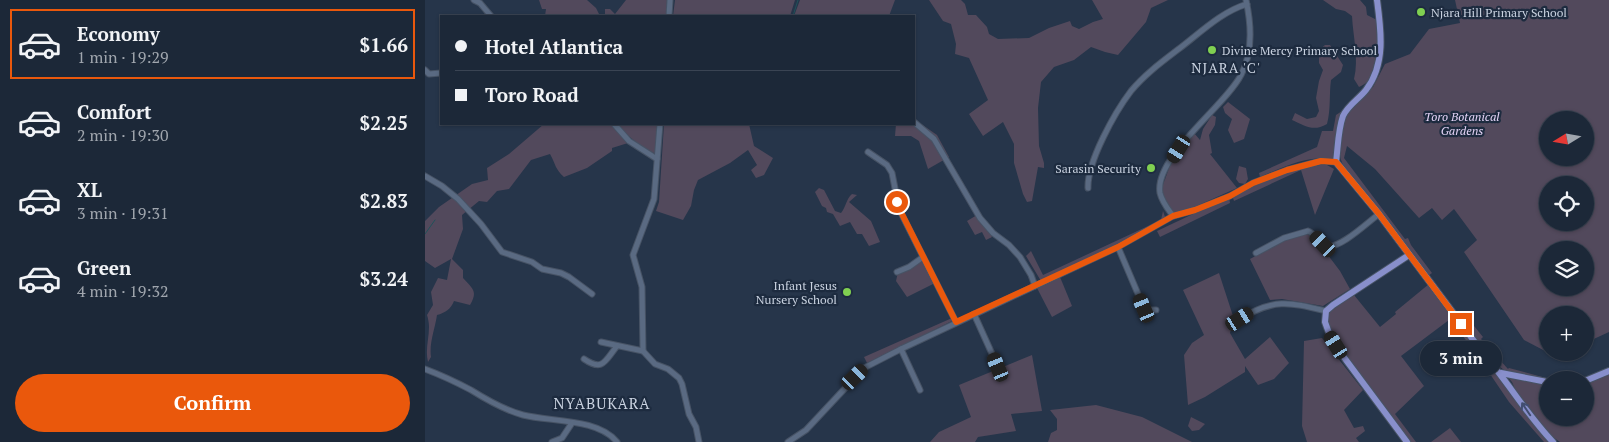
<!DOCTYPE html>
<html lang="en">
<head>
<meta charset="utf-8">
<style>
  :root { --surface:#1c2838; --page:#293443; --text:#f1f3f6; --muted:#a0a6ae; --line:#3a4453; --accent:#ea580c }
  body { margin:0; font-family:"PT Serif",serif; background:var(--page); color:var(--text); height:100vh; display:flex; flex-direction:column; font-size:19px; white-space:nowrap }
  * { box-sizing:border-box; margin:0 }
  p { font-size:16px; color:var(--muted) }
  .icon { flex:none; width:28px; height:28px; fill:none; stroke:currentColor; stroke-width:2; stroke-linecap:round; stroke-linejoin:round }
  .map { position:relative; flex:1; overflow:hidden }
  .panel { display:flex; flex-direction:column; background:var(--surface); width:425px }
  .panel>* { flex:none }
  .guide { position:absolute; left:15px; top:15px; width:475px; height:110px; border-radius:0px; box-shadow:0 1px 4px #0004,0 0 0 1px var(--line); display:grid; align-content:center; height:110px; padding:0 15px; background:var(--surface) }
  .needle { width:32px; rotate:259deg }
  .buttons { position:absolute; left:1114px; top:111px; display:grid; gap:10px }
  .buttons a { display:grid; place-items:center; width:55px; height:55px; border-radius:50%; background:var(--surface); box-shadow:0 1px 4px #0004,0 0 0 1px var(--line); font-size:25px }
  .end { position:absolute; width:22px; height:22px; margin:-11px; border:6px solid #ea580c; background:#fff; box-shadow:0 0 0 2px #fff }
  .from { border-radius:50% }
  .bubble { position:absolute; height:35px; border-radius:18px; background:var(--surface); box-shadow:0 1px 4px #0004,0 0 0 1px var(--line); font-size:16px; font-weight:600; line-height:35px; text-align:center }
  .car { position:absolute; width:15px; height:30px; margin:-15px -8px; border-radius:6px; box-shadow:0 0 4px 1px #0007; background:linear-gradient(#222 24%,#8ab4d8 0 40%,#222 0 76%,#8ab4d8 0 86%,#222 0) }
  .guide b { display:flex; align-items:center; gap:18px; height:48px; font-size:19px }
  .guide b+b { border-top:1px solid var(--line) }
  .guide i { width:12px; height:12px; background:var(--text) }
  ul { padding:9px 0 0; list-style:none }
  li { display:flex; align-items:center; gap:15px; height:70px; margin:0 10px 8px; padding:0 5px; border:2px solid transparent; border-radius:0px }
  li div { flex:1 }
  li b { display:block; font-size:19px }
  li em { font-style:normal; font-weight:600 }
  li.on { border-color:var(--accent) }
  li>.icon { width:45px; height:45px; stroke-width:1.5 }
  .action { display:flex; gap:10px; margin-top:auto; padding:10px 15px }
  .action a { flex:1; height:58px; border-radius:30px; background:var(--accent); color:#fff; font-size:20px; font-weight:600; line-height:58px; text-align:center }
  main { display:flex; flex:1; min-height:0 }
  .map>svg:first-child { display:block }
  .green { fill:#52495c; fill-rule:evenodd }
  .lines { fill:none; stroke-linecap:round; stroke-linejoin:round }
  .stream { stroke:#20525a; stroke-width:1 }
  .minor-casing { stroke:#475365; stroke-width:7 }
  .major-casing { stroke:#475365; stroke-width:8 }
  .minor { stroke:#5a6a82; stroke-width:5 }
  .major { stroke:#888fcb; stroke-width:6 }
  .oneway { stroke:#424e70 }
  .route { stroke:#ea580c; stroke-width:6 }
  .poi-dot { fill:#80d051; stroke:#1d2b3f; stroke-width:2 }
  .labels { text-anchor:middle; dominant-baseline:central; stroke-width:4.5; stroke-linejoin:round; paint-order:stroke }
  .poi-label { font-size:12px; fill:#c9d2e0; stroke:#1d2b3f; text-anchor:start }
  .park-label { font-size:12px; font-style:italic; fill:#e5d4f7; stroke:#1d2b3f }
  .neighbourhood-label { font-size:14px; letter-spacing:1px; fill:#c9d2e0; stroke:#1d2b3f }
  .quarter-label { font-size:15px; letter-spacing:1px; fill:#c9d2e0; stroke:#1d2b3f }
</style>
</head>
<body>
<main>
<section class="panel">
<ul>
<li class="on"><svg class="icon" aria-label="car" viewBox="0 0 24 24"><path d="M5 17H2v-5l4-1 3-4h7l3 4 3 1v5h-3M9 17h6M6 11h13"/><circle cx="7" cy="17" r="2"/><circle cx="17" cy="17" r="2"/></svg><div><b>Economy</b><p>1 min · 19:29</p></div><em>$1.66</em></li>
<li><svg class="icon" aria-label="car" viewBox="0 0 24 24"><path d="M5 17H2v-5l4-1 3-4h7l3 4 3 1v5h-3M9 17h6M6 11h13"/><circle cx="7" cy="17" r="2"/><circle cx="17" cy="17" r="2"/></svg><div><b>Comfort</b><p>2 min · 19:30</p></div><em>$2.25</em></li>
<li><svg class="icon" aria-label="car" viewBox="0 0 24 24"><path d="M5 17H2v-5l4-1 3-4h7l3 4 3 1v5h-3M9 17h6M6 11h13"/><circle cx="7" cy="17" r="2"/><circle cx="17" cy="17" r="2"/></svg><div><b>XL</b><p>3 min · 19:31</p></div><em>$2.83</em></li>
<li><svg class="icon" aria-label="car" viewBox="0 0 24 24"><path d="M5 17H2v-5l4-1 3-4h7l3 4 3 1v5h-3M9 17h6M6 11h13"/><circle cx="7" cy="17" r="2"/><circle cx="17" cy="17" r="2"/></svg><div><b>Green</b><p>4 min · 19:32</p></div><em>$3.24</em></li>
</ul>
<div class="action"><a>Confirm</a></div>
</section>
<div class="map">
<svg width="1184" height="442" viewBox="0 0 1184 442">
  <rect width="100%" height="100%" fill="#26354a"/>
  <!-- green -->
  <g class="green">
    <polygon points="114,0 162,0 171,8 175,16 120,16 121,9 117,9"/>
    <polygon points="201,0 242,0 242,16 180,16 180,9 185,9 190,14"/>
    <polygon points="250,0 370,0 365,16 248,16"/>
    <polygon points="375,0 470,0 464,16 369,16"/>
    <polygon points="504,0 536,0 540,4 543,15 551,15 562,27 564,34 573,39 604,38 624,28 645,21 647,26 654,29 668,22 678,19 667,0 743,0 726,8 721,22 693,55 680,52 666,47 649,60 629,67 616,82 613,108 614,146 619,163 619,168 613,167 607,201 602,202 598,194 589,163 589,144 578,122 558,136 544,114 563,100 544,58 530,54 531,44 526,24 518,21"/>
    <path d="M898,0H935L941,7L942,15L952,20L955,43L949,49C953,64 949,81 934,87L929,79C934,58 928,37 927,16L920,11L911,9Z"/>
    <path d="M1030,0H1184V332L1160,343V315H1122V352L1099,340L1039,252L1052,240L1029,209L1017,220L1007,208L994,218L950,169L922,146L919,158L980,239L983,238L986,245L1007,273L1003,276L920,170L916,160L915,154L916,132L921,114L941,92L948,87L960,64L985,54L1004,29L1035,23ZM1122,120H1160V158H1122ZM1122,185H1160V222H1122ZM1122,250H1160V288H1122Z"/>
    <path d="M900,45H905L918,65L916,72L906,80C904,95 906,109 902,124C888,132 881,126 867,120L870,113L882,119L891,117L894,111L891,98L894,81L898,70L894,63V50Z"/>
    <polygon points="803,102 825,119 819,139 809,143 803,130 807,119 800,113 798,107"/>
    <path d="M917,111L908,158C878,157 863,165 835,177L834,173L892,147L897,131H908L911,115Z"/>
    <polygon points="787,115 791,117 790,125 784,135 787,153 785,154 812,188 747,217 736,190 746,163 769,133 775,140 778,129"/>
    <polygon points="489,119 512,135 524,157 503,169 494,141 486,136 470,136 471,124 489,124"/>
    <path d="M119,124L179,126L180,124H188L203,143L187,148V151L162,168L139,177C130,169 131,165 125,154L106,160L84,189L72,191L62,202L54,201L37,215L38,229L27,259L38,270V278C48,289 53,291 45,305L29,301C26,309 20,313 12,315C10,329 4,343 6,357L3,362C0,350 4,339 4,327C4,323 3,318 2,315L8,305L6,292L13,278L22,280L26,259L10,268L0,261V221L14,207L47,184L63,180L62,168L84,154Z"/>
    <path d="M192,124H234L233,155C216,147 204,138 192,124Z"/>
    <polygon points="239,124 324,124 329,146 348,158 339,175 331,178 326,170 332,165 323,150 305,163 273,180 269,190 266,206 258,220 231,211 234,202"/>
    <path d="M895,165H902L909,169L890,215L876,170L809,201L807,195C835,182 864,168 895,165Z"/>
    <polygon points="814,166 821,168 823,179 820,184 814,183 811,179"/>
    <path d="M394,188L399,190L410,211L416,213C421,207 421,199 427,194L432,195L424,202L446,221L455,242L444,246L437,234H432L425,222L415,226L408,214L402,212L401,208L397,206L390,192Z"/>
    <polygon points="543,194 567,237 561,240 557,232 550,235 542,221 552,215"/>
    <polygon points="804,197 805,203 735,237 732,231"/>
    <polygon points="738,211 741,220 616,281 601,256 606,251 618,275 736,220"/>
    <polygon points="875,234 887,234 915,271 925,289 898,306 857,299 845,300 825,259 860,240"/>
    <polygon points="498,259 510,283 482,297 471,281 473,272"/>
    <polygon points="794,273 809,319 805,333 820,359 845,337 864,363 849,379 833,385 820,366 820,372 780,397 763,405 759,355 767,343 779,335 758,290"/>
    <polygon points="635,277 647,306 627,317 612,288"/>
    <path d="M1004,284L1128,442H1119L1084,402L1046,346L1024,320L976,356L999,386L970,414L991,442H983C970,423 902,338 902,320C902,308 920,301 929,295L955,327L971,314L970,312Z"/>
    <path d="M1037,311L1058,337L1056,339L1083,369L1084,368L1121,378H1151V380H1122L1082,372C1063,360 1047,332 1034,314Z"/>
    <polygon points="527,318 527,321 442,363 439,357"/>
    <polygon points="897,338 938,390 919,410 929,428 938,426 940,431 931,438 934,442 882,442 877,426 879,341"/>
    <polygon points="607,355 617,411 586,414 591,431 553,437 550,442 505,442 514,432 546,417 534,385"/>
    <polygon points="1184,371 1184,442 1135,442 1116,429 1093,396 1087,382 1080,374 1122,382 1122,418 1160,418 1160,381"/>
    <polygon points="671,405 717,417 767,442 623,442 626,433 632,430 632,419 625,410"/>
    <polygon points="766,417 780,424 774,430 767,431 763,426"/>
    <polygon points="1025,428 1036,442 1006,442"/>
  </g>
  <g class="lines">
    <!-- stream -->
    <g class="stream">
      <polyline points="368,16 373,0"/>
      <polyline points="0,234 10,220"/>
    </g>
    <!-- minor casing -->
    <g class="minor-casing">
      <g id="minor">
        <polyline points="49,0 55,3 66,16"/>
        <polyline points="244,16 245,0"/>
        <polyline points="0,70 4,74 16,73"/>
        <polyline points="489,122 509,139 555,218 568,233 584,245 595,257 606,275 610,286"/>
        <polyline points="189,124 204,141 232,159"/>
        <polyline points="235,124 229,199 208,255 217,287 218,351 230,364 243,369 254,378 257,384 264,414 271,427 274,442"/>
        <polyline points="443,152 462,165 467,173 474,209 531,322"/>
        <polyline points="0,176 17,186 33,199 56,224 77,252 107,262 117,269 136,273 144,277 167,294"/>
        <path d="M663,188C662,162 690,112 706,91C720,74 738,61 755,48C776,32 796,12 822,4"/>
        <path d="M748,216C743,209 737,202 735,193C729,157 801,105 816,75C828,53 826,23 821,0"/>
        <polyline points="693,247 719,308 722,310 731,310"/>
        <path d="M831,253L859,238L883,231C891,234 894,243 901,246C914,250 943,222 954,214"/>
        <polyline points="472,272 484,267 498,257"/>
        <polyline points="549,314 573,367"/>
        <path d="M815,319C849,298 864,302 901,311"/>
        <polyline points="176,342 218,351"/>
        <polyline points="476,349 495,390"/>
        <path d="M159,359C178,372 180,361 192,346"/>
        <path d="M0,369C16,375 31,382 46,390C62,400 79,410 98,415C125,422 173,418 192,442"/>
        <polyline points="127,442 137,438 147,423"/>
        <polyline points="363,442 381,430 439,368 476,349 693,247 748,216 770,210 805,196 828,183 862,170 896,161 911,162"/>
      </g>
    </g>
    <!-- major casing -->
    <g class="major-casing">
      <g id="major">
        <path d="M952,0C956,30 961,64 941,90C934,99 923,105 918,116C913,130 913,147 911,162L954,214L1058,353C1083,382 1102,415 1128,442"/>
        <polyline points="1076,373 1122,382"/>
        <polyline points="1160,381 1184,371"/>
        <polyline points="982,442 918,356 904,333 900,322 901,311 908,305 984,255"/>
      </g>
    </g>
    <!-- minor -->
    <use href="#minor" class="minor"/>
    <!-- major -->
    <use href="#major" class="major"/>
  </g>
  <!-- one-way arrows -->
  <defs><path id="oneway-shaft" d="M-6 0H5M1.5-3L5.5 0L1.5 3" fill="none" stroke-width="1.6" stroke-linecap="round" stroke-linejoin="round" transform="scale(1.25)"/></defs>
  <use class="oneway" href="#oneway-shaft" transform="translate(1101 409) rotate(-124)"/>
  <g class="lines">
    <!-- route -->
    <polyline class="route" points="472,202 477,214 531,322 693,247 748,216 770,210 805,196 828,183 862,170 896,161 911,162 954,214 1036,324"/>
  </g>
  <!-- markers -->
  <g class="poi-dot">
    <circle cx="996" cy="12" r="5"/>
    <circle cx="787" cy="50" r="5"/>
    <circle cx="726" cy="168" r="5"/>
    <circle cx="422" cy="292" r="5"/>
  </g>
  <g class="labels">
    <!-- poi labels -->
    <g class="poi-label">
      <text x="1006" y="12">Njara Hill Primary School</text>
      <text x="797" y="50">Divine Mercy Primary School</text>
      <text x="716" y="168" text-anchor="end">Sarasin Security</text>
      <text x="412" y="285" text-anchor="end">Infant Jesus<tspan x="412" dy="14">Nursery School</tspan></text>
    </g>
    <!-- park labels -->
    <g class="park-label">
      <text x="1037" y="116">Toro Botanical<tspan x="1037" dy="14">Gardens</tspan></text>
    </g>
    <!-- neighbourhood labels -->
    <g class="neighbourhood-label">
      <text x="801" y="67">NJARA 'C'</text>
    </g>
    <!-- quarter labels -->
    <g class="quarter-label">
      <text x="177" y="403">NYABUKARA</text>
    </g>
  </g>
</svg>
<div class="buttons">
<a><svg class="needle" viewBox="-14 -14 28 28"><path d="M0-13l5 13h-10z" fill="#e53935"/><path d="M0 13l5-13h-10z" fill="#a0a6ae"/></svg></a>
<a><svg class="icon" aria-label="locate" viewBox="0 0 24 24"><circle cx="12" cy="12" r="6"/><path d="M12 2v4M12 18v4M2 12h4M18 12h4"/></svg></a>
<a><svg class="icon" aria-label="layers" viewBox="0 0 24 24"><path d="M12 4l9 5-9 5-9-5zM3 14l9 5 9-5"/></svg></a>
<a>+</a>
<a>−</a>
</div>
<i class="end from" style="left:472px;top:202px"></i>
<i class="end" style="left:1036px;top:324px"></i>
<div class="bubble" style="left:995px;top:341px;width:82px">3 min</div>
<i class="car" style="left:754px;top:149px;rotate:212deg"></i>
<i class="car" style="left:898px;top:244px;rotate:316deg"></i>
<i class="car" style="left:719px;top:308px;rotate:337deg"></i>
<i class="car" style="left:815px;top:319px;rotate:58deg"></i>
<i class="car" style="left:911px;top:345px;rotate:328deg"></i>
<i class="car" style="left:573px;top:367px;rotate:337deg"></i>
<i class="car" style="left:430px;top:377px;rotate:46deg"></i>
<div class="guide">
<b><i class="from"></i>Hotel Atlantica</b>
<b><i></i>Toro Road</b>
</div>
</div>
</main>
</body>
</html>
